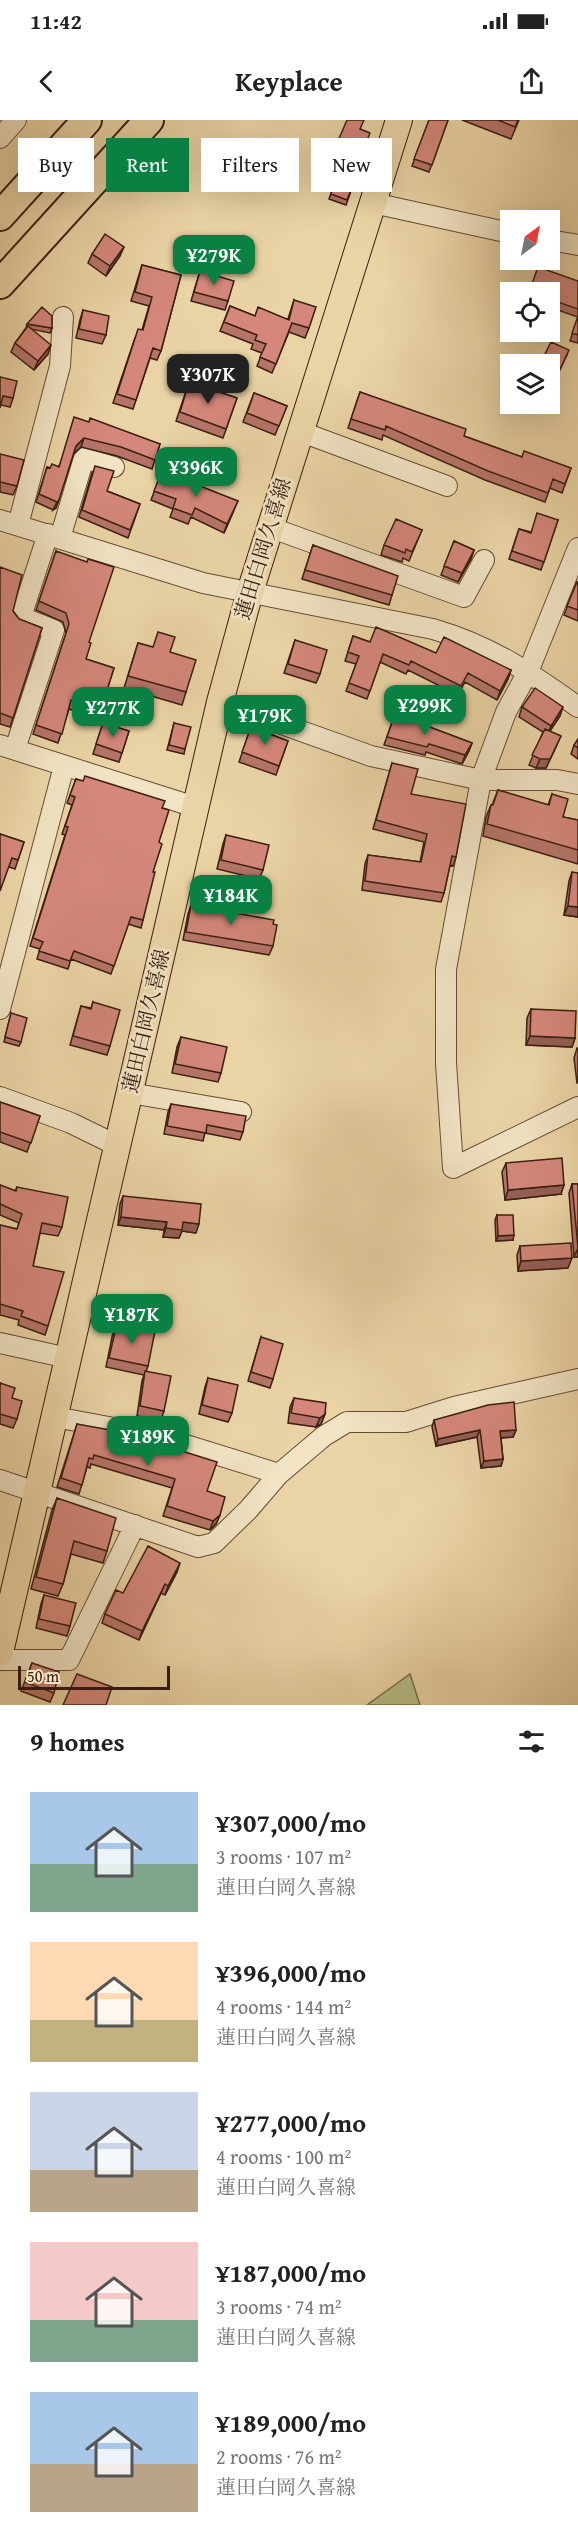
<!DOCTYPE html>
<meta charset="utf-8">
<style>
body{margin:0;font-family:"Gentium Book Plus","Noto Serif JP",serif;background:#f2f2f2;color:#222;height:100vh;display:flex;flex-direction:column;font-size:22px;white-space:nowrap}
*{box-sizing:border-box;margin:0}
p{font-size:20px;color:#767676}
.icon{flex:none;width:33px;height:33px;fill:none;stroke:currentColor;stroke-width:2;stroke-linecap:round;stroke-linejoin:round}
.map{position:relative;height:1585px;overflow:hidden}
.panel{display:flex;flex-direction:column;background:#fff;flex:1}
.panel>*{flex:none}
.banner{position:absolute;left:18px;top:18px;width:543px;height:54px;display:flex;gap:12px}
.needle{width:39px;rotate:32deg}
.fabs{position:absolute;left:500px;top:90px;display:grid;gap:12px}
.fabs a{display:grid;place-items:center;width:60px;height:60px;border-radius:0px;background:#fff;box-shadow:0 6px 24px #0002;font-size:30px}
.scale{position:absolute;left:18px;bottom:15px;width:152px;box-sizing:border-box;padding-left:6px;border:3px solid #3a1e11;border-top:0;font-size:16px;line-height:21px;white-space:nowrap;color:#3a1e11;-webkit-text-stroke:4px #f1e3c4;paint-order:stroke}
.price{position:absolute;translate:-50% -51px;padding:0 14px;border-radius:12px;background:#0b8043;color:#fff;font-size:20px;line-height:39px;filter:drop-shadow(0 2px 3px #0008)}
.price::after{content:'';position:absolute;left:50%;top:36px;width:18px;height:14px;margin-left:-9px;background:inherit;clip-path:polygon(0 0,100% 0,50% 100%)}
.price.active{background:#222;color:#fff}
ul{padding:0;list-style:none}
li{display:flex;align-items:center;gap:18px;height:150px;padding:0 30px}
li span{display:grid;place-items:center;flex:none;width:168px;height:120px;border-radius:0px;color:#555}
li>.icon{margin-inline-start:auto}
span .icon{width:72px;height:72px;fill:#fffc;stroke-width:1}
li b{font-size:26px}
h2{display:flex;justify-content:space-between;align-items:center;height:72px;padding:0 30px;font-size:26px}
.pill{padding:0 21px;border-radius:0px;background:#fff;box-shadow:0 6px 24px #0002;font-size:21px;line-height:54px}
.pill.active{background:#0b8043;color:#fff}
.status{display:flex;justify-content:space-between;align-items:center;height:42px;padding:0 30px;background:#fff;direction:ltr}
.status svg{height:16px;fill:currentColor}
header{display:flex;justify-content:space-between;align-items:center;height:78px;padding:0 30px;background:#fff;font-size:27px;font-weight:700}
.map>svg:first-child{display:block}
</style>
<div class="status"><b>11:42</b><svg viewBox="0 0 49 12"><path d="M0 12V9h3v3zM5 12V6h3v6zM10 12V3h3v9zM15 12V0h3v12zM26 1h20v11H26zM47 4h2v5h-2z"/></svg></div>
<header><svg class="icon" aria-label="back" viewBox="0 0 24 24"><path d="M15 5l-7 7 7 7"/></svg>Keyplace<svg class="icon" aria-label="share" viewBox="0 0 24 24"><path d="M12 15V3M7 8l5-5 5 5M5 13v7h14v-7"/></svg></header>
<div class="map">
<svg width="578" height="1585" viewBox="0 0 578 1585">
<rect width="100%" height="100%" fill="#ead4a5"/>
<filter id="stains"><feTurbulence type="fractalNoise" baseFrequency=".00333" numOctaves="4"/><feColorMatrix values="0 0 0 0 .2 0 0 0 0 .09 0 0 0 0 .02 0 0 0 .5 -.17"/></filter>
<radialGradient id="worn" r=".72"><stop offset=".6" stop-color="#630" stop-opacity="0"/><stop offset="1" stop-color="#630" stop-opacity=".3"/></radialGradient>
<path fill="#b7bd86" stroke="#786e4c" stroke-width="1.5" d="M410,1554L420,1585H367Z"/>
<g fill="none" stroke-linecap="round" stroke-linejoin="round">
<g stroke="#664c36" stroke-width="22">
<path id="minor" d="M0,18L16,0
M373,83L510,113
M549,120L578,125
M299,311L447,366
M0,400L203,463L433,509C491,526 529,552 578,587
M18,405L60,246L63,197
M269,407L464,477L484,440
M60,418L84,338L114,347
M578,428L528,552L506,592L481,660L446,849V943L453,1048L578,987
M220,582L371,636L481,660H557L578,664
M0,625L195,687
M15,629L54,510L21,497L48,414
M0,889L64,646
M130,973L241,992
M0,977L71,1003L118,1026
M0,1223L68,1238
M55,1297L157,1316L279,1354
M0,1360L198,1427L214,1423L248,1390L279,1354L324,1316L347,1302H406L454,1287L578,1259
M0,1540H69L135,1405"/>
</g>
<g stroke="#3a1e11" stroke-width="28">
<path id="major" d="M0,1532L220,582L250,472L399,0"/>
</g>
<g stroke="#3a1e11" stroke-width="32">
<path id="highway" d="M0,96L87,0
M0,164L149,0"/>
</g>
<use href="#minor" stroke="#f1e3c4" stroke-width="20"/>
<use href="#major" stroke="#ead4a5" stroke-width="26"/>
<use href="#highway" stroke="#ead4a5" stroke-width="28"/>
</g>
<path fill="#b67469" stroke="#3a1e11" stroke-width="1.5" d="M429,0H448L429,52L412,46Z
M462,0H519L511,19Z
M361,9L367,22L353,56L356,57L346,85L329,79L339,51L328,46L331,37Z
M92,134L120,136L106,156L88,143Z
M142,145L181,155L161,231L157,240L150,238L133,289L113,283L135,218L142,210L149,186L131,181Z
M200,151L228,181L225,190L191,181Z
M578,161V223L570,221L578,197L549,187V172Z
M294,180L309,208L305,218L289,212L272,253L257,246L262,233L251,229L253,224L220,211L230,186L255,196L288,199Z
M83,190L106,215L102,224L76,218L80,200Z
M27,204L52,208L50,213L31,209L48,234L34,250L11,232L15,223L26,208Z
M567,235L558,254L549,249V244H541L542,240Z
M0,257L13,278L10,287L1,285Z
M189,262L237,278L223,318L176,301Z
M360,272L464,316L522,337L571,348L562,373L550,368L545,382L485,360L383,315L382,320L348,308Z
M254,273L287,286L275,315L243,302Z
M89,302L160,324L152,349L117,336L81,327L73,334L56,388L53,390L36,382L47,347L50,348L58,347Z
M0,334L17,366L13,375L0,372Z
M162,351L234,390L224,413L191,397L188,404L170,397L173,389L151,380Z
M92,353L107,371L140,384L128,418L79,397Z
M558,400L541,450L509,439L519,409L531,412Z
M422,410L409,441L403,438L402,442L381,435L384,425Z
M454,421L474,430L471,439L458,462L441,455Z
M313,425L392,475L389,485L302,459Z
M56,431L89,522L86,539L114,548L98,598L69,589L58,623L33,614L66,513L63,502L36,490Z
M0,447L13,491L19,499L42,508L10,607L0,604Z
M577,462H578V501L564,495Z
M353,516L370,522L436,533L511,550L508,559L497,580L465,562L458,575L408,550L406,554L380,542L367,579L346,571L356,544L345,541Z
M295,520L320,554L316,563L284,553Z
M138,523L170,532L186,572L182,585L124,568Z
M522,587L560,596L550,611L557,625L546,648H536L529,645L543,612L519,597Z
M395,594L472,623L469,631L462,644L426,632L425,635L384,625Z
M103,603L129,611L119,642L93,634Z
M174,603L185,629L184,634L167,630Z
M251,607L288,621L276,655L239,642Z
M578,619V639L571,634L574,625Z
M392,643L411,674L456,737L453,746L450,745L444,773L441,782L362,770L365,744L368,735L420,742L424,722L373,709Z
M76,659L162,688L159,722L143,800L141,808L128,804L111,854L71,839L68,849L37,839L40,829L30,826L65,715L62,714L72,685L67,683Z
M498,670L548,685L552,674L563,697L578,700V744L483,716L486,697L491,685H492Z
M0,714L24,722L15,749L9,747Z
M226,715L263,750L259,759L217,749L223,724Z
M572,752L578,797L564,795L569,761Z
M191,785L273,826L269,835L183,820L188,794Z
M93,882L110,926L107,935L70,925L81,886L91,888Z
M531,889L575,918L572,927L526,925L527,898Z
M11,893L21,922L19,926L4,922Z
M181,917L221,953L218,962L172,953L177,927Z
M577,928H578V963H577L574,938Z
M0,982L40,996L27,1032L0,1022Z
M171,984L243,1012L240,1020L205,1013L203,1021L164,1014L168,992Z
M506,1043L561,1074L505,1080L502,1052Z
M572,1064H578V1137H574L569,1073Z
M0,1065L15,1071L17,1067L62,1107L58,1116L40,1113L33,1146L48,1206L45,1215L18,1205L19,1200L0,1195V1105L17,1109L19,1103L0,1095Z
M123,1076L196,1113L182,1111L179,1118L163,1117L164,1110L118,1105L120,1084Z
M497,1095L513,1120L496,1121L495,1100Z
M520,1126L568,1148L518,1151L517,1135Z
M117,1203L148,1246L146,1252L164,1291L161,1300L137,1296L142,1261L144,1255L106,1247L113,1212Z
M261,1217L273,1259L270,1268L248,1261Z
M208,1258L232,1293L228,1302L199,1294L205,1267Z
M0,1263L12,1278L17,1299L13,1308L0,1304Z
M294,1278L325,1294L321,1304L316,1307L288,1303L290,1287Z
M434,1300L516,1310L513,1317L501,1318L503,1339L501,1346L481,1348L477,1317L436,1326L432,1307Z
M77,1304L207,1371L220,1395L216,1404L210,1410L163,1396L172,1368L91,1344L90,1348L87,1347L79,1374L57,1367Z
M57,1378L107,1431L103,1443L71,1434L63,1464L58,1476L31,1469L52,1390Z
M177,1452L165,1475L161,1473L139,1520L102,1503L105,1494L123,1473Z
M44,1475L70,1506L67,1516L36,1508L41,1484Z
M32,1543L54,1573L50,1582L21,1571Z"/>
<path fill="#945e55" stroke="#3a1e11" stroke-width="1.5" d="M124,127L120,136L106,156L110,146Z
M51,225L48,234L34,250L38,241Z
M84,318L81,327L73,335L76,326Z
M59,380L56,388L53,390L57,382Z
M238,381L234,390L224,413L227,404Z
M474,430L471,439L458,462L462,453Z
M511,550L508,559L497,580L500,571Z
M563,587L560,596L547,615L551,606Z
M561,616L546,648H536L540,639Z
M472,623L469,631L462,644L465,635Z
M568,786L578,787V797L564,795Z
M530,916L575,918L572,927L526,925Z
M564,1065L561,1074L505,1080L508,1070Z
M121,1097L167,1102L164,1110L118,1105Z
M183,1102L199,1104L196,1113L182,1111L179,1118L163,1117L166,1108Z
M514,1115L513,1120L496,1121L498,1116Z
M578,1128V1137H574Z
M572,1138L568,1148L518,1151L521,1141Z
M325,1294L321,1304L316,1307L320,1298Z
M480,1310L477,1317L436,1326L438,1319Z
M516,1310L513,1317L497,1318L500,1311Z
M503,1339L501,1346L481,1348L484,1341Z
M220,1395L216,1404L210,1410L213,1401Z
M180,1443L177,1452L165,1475L168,1466Z
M165,1464L161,1473L139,1520L142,1511Z"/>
<path fill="#d4877a" stroke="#3a1e11" stroke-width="1.5" d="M347,0H364L360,9L370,13L356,48L331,37Z
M429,0H448L432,45L414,39Z
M498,0H518L515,7Z
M339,51L356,57L347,80L331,74Z
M105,114L124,127L110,146L92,134Z
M142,145L181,155L161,231L153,228L136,280L117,274L138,209L143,210L152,177L135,172Z
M538,147L578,161V189L549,179V172H529Z
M200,151L234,161L228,181L194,172Z
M294,180L316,187L309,208L292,203L276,244L260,237L266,224L255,220L257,215L224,202L230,186L255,196L258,187L289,200Z
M42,187L52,196V208L27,204Z
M83,190L109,196L106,215L79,209Z
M578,196V215L572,213Z
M28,206L51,225L38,241L15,223Z
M551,222L569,230L560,249L542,240Z
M0,257L17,261L13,278L3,276L0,288Z
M189,262L237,278L226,309L180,292Z
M360,272L466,309L464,316L522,337L524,331L571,348L565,364L553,359L548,373L488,351L386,306L385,310L351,299Z
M254,273L287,286L279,306L247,293Z
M74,297L89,302L90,298L160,324L155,340L121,327L84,318L76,326L59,380L57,382L39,374L47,347L50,348L52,344L59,347Z
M0,334L24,340L17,366L0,362Z
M95,346L114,351L107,371L140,384L130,410L82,390Z
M162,351L238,381L227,404L195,388L192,395L173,388L176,379L154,371Z
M537,393L558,400L544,442L512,431L519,409L531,413Z
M396,399L422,410L412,432L406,429L405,433L384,425Z
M454,421L474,430L462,453L444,446Z
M313,425L398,456L392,475L305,450Z
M56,431L87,442L88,439L114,447L89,522L91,523L86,539L114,548L101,589L71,580L62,614L36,605L69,504L66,493L39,481Z
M0,447L22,455L13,491L19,499L42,508L13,598L0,593Z
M577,462H578V490L567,486Z
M376,507L436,533L444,517L511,550L500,571L468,553L461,566L411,541L409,545L383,534L370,571L349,563L359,536L348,532L353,516L370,522Z
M158,512L175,517L170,532L196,540L186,572L128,556L138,523L153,527Z
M295,520L327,530L320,554L288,544Z
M535,568L563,587L551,606L522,587Z
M395,594L472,623L465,635L429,624L427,627L387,617Z
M103,603L129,611L122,633L96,624Z
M174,603L191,607L185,629L169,625Z
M251,607L288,621L279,646L242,632Z
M545,609L561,616L550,639H540L532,635Z
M578,619V628L574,625Z
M392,643L418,649L411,674L466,684L456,737L452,736L444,773L365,761L368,735L421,742L427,714L376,700Z
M85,656L165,681L162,688L169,690L159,722L162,724L153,752H155L143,800L131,797L114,846L74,831L70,841L39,831L43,822L33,818L68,707L65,706L75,677L70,675L76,659L83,661Z
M498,670L549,685L552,674L568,679L563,697L578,700V730L487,704L491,685H493Z
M0,714L24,722L18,740L12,738L0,771Z
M226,715L269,725L263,750L221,740Z
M572,752L578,753V787L568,786Z
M191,785L274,800L273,804L277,805L273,826L186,812Z
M93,882L120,890L110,926L73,916L81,886L91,889Z
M531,889L576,891L575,918L530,916Z
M11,893L27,898L21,922L5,917Z
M181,917L227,927L221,953L175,944Z
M0,982L40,996L31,1023L0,1012Z
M171,984L246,996L243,1012L207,1005L206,1013L167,1006Z
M562,1038L564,1065L508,1070L506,1043Z
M572,1064H578V1128Z
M0,1065L16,1071L17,1067L68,1077L62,1107L42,1103L33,1146L64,1152L48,1206L21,1196L23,1191L0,1184V1105L17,1109L22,1094L0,1084Z
M123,1076L201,1084L199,1104L183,1102L182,1110L166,1108L167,1102L121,1097Z
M497,1095H513L514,1115L498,1116Z
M571,1123L572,1138L521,1141L520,1126Z
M117,1203L155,1211L148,1246L109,1238Z
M261,1217L283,1224L273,1259L251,1252Z
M145,1251L171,1256L164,1291L140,1286Z
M208,1258L238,1265L232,1293L202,1285Z
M0,1263L15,1268L12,1278L22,1281L17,1299L0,1294Z
M294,1278L326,1283L325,1294L320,1298L291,1293Z
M514,1282L516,1310L500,1311L503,1339L484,1341L480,1310L438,1319L434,1300L488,1285Z
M77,1304L121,1312L217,1342L207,1371L225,1377L220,1395L213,1401L167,1386L175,1359L94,1335L93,1339L89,1338L82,1365L61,1358Z
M57,1378L116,1398L107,1431L74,1421L63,1464L36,1457Z
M148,1426L180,1443L168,1466L165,1464L142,1511L105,1494L116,1470L123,1473Z
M44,1475L76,1483L70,1506L39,1499Z
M32,1543L59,1552L54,1573L25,1562Z
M77,1554L112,1567L106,1585H63Z"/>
<g text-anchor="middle" stroke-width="5" stroke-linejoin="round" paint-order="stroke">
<g font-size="21" fill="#3a1e11" stroke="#f1e3c4">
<text transform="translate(263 429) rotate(-73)" y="7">蓮田白岡久喜線</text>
<text transform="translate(146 901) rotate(-77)" y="7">蓮田白岡久喜線</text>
</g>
</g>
<rect width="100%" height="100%" filter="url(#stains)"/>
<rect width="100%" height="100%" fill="url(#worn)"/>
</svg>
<div class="fabs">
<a><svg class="needle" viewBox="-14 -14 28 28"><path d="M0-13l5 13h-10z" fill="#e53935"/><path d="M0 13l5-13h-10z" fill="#767676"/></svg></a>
<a><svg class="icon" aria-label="locate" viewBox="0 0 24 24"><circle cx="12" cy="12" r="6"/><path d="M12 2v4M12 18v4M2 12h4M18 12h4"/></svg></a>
<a><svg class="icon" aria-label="layers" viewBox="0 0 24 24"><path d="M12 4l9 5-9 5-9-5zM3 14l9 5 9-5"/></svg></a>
</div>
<div class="scale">50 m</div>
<b class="price" style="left:214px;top:166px">¥279K</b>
<b class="price active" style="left:208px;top:285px">¥307K</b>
<b class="price" style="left:196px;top:378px">¥396K</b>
<b class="price" style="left:425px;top:616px">¥299K</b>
<b class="price" style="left:113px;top:618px">¥277K</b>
<b class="price" style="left:265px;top:626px">¥179K</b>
<b class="price" style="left:231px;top:806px">¥184K</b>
<b class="price" style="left:132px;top:1225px">¥187K</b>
<b class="price" style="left:148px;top:1347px">¥189K</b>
<div class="banner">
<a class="pill">Buy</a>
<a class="pill active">Rent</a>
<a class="pill">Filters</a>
<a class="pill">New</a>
</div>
</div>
<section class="panel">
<h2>9 homes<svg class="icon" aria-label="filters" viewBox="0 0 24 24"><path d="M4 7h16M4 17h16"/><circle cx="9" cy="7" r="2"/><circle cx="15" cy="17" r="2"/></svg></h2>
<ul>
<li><span style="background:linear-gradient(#a9c7e8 60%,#7fa58c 0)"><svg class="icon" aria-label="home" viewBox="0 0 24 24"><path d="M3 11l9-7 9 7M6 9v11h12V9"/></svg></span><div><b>¥307,000/mo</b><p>3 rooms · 107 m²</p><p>蓮田白岡久喜線</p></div></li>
<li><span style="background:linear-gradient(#ffd9b3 65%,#c2b280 0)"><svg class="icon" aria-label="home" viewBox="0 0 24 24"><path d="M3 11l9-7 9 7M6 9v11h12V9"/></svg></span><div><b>¥396,000/mo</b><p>4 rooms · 144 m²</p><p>蓮田白岡久喜線</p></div></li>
<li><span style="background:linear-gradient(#c9d6e8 65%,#b9a48a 0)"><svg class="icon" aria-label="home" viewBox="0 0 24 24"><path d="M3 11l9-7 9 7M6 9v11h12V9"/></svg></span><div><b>¥277,000/mo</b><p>4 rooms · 100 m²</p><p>蓮田白岡久喜線</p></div></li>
<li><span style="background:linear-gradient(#f6c9c9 65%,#7fa58c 0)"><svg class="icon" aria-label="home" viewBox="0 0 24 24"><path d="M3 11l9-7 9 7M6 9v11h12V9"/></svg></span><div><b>¥187,000/mo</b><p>3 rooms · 74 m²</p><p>蓮田白岡久喜線</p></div></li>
<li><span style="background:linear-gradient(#a9c7e8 60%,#b9a48a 0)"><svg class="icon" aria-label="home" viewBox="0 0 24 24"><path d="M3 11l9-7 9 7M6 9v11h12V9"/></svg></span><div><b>¥189,000/mo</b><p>2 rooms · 76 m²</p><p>蓮田白岡久喜線</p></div></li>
</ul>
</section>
